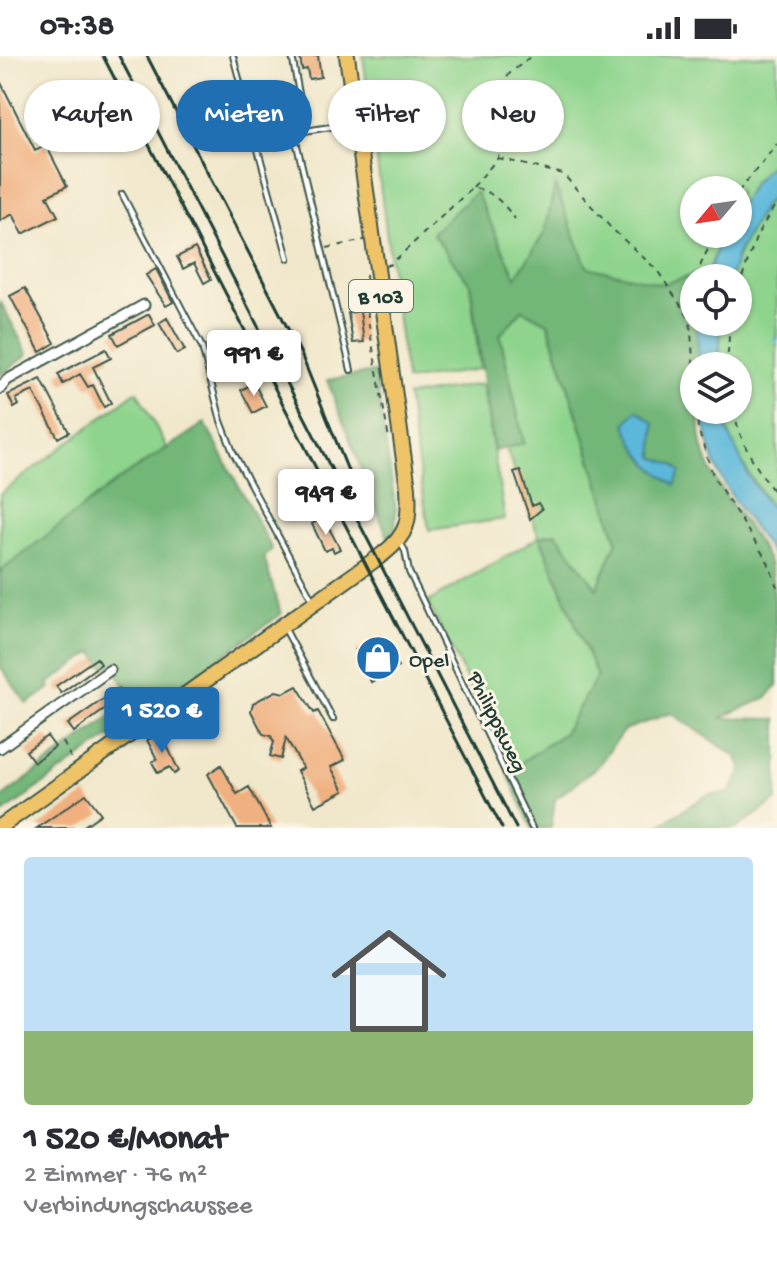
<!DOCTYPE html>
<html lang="de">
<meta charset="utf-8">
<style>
body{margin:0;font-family:"Gochi Hand",sans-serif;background:#f7f7f7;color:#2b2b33;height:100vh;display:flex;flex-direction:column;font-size:30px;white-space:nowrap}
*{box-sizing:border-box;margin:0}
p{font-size:26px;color:#7c7c81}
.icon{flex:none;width:44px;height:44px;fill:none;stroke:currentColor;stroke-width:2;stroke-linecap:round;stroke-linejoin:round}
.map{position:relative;height:772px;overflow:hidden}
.sheet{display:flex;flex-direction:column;background:#fff;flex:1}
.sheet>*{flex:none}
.banner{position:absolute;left:24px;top:24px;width:730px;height:72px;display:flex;gap:16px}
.needle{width:52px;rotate:241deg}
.controls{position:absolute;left:680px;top:120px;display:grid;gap:16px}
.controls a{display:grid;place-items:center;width:72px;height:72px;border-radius:50%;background:#fff;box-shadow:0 2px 6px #0004;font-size:40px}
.price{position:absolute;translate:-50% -68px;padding:0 18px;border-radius:8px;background:#fff;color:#222;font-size:26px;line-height:52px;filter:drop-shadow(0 2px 4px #0008)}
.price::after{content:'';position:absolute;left:50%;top:48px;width:24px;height:18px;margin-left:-12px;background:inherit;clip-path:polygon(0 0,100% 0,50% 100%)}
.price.on{background:#1f6fb2;color:#fff}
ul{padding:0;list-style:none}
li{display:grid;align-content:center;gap:16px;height:424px;padding:0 24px}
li+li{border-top:2px solid #e1e1e2}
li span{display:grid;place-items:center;height:248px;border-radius:8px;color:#555}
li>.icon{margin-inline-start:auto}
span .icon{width:144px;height:144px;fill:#fffc;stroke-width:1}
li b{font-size:34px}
.tag{padding:0 28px;border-radius:36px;background:#fff;box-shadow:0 2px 6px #0004;font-size:28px;line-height:72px}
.tag.on{background:#1f6fb2;color:#fff}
.status{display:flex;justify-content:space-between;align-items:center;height:56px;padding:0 40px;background:#fff;direction:ltr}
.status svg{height:22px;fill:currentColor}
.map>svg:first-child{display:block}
</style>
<div class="status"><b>07:38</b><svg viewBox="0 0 49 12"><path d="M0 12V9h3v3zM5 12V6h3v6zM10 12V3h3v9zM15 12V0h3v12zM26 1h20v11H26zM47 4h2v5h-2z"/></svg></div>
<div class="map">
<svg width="777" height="772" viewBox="0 0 777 772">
<rect width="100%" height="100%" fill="#fcf5e5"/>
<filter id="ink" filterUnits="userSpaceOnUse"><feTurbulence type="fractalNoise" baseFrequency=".0125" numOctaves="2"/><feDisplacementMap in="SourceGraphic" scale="16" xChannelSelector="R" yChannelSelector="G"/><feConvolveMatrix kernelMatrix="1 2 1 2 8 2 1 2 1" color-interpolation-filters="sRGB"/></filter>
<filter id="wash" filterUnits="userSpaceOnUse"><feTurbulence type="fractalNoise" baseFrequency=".006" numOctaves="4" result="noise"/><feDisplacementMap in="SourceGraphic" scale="32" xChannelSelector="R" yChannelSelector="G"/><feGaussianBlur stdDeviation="1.8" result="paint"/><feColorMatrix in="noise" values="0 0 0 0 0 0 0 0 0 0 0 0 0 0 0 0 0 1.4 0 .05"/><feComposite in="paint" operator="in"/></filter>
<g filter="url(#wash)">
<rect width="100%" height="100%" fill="#f1e8cc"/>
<path fill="#8ed48d" stroke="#568860" stroke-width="2" d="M363,0H777V102L753,127L738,152V134H694V178H723L706,222H694V266H697L699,310L548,268L617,485L597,534L556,477L540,481L597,620L564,677L511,713L428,546L539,481L506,392L524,387L500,279L470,228L480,313L406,325Z
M777,134V461C756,425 729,398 724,354H738V310H719V307L721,266H738V222H730C740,189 756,161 777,134Z
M482,328L505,463L429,474L407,340Z
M137,335L167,392L117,425L0,516V438Z"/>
<path fill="#72b678" stroke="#487a56" stroke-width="2" d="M555,129L587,211L662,228L708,215L706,222H694V266H697L699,310H694V354H701C691,417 746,456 769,507C777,543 777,591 777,630L766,642L720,662L777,663V744L737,772H655L707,739L729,737L742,715L737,701L671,657L624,674L598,710L555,743L551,772H532L507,716L564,677L597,620L540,481L556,477L597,533L617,485L548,267L522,254L500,279L524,387L494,395L470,228L432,177L476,136L516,221L545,176Z
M0,245L28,298L0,320Z
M375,316L396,455L395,472L388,482L327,324Z
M205,367L272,493L264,501L281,558L0,759V743L134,643L111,609L105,612L93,596L48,628L50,632L27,648L0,610V516L117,425Z"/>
<path fill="#5cb8da" stroke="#3e7a87" stroke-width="2" d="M777,102V134L764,150L738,196L730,222H706L722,179L738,178V152L753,127Z
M697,266H721L719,310H699Z
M637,354L654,367V401L675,409L681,416L675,429C652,413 633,395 626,367Z
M702,354H724L726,371L748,419L777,461V507C761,480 739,455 724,427C711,405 706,379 702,354Z"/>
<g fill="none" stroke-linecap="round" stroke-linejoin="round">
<path stroke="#5cb8da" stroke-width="3" d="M775,282L777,287"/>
</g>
<g id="blocks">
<path fill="#f0b080" d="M300,0H318L321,21L309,23L307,13L302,14Z
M0,25L35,94L46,89L67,130L47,140L58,160L23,178L13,158L0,165Z
M195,192L211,223L204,227L194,207L183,213L177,201Z
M156,213L173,246L166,250L146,219Z
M25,232L55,287L40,296L10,240Z
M360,255L364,286L353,287L348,257Z
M149,258L155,269L118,289L112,278Z
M167,262L185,294L177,298L159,267Z
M106,293L111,302L93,311L111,347L104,351L93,329L88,331L80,318L63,328L58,318Z
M41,323L69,376L58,382L33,335L16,343L19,349L14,352L8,339Z
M254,327L266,350L253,357L241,334Z
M520,414L532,450L538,447L542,453L530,463L514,416Z
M320,463L325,472L328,470L340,493L334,496L332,492L325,495L312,468Z
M381,580L398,611L371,626L362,606L364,603L356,594L368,591V588Z
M97,602L101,608L61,637L56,630Z
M297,630L314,657L318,655L345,704L331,711L344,735L315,750L297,715L303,712L286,682L281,703L270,700L274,686L271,680L263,678L251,655L253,647L276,635L284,637Z
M118,633L123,640L74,676L68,668Z
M161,677L179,715L174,718L170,711L158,717L152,706L157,703L147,684Z
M47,680L55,691L34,706L26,695Z
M221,709L237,738L249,731L271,772H237L208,718Z
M86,738L101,758L81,772H37Z"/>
</g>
</g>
<g filter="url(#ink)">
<use href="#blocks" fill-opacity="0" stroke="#3e574b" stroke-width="2"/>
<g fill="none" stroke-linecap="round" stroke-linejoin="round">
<g stroke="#3e574b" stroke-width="8">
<path id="service" d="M233,0L255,83L355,67
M292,0L306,75
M294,77L351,314
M255,83L288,202
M122,138L202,291L221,365L233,396L312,543
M400,486L405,495L409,516L532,772
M285,573L333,663"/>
</g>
<g stroke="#3e574b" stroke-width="13">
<path id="minor" d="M0,333L7,324L144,249
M0,692L110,614"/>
</g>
<g stroke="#3e574b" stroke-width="18">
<path id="primary" d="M0,771L383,498C409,478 410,463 408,432L347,0"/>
</g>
<path stroke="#3e574b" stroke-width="2" stroke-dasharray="6 6" stroke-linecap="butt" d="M498,102L563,118L611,172L657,214L690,263
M473,131L498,102L505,26L509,18L531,0
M738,136L777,88
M327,192L364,184
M386,210L391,208L472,132C491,133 504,148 515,163
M366,219L368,264L389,383
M698,222L701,208L715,178
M738,233L757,179L777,146
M694,244L690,263L694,317
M727,310L730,266
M697,354L698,373L714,422L768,506L777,531
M734,354C739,387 758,414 777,440
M63,686L73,706"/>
<use href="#service" stroke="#fff" stroke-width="4"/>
<use href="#minor" stroke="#fff" stroke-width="9"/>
<use href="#primary" stroke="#efc469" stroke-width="14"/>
<path stroke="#1f3d34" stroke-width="3" d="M103,0L502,772
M119,0L516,772
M147,0L301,298L361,447"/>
</g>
</g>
<defs>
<g id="shop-disc" transform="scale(2.3)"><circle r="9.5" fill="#1f6fb2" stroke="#fcf5e5"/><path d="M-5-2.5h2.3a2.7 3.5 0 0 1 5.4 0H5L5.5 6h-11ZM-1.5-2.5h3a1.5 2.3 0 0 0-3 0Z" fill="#fff"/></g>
</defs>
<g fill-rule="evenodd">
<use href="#shop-disc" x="378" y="602"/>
</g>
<g text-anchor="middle" stroke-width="6" stroke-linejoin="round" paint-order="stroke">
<rect fill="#fcf5e5" stroke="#617469" stroke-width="2" x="349" y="224" width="64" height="32" rx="6"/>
<g font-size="20" font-weight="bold" fill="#1f3d34">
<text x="381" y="247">B 103</text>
</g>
<g font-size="22" fill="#1f3d34" stroke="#fcf5e5" text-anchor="start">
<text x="409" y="610">Opel</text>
</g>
<g font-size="22" fill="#1f3d34" stroke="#fcf5e5">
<text transform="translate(499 665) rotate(64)" y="8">Philippsweg</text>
</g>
</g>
</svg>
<div class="controls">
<a><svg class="needle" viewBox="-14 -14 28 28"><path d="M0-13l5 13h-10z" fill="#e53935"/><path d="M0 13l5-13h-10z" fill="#7c7c81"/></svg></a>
<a><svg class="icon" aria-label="locate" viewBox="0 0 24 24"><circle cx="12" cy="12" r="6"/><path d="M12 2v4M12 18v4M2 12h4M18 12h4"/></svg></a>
<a><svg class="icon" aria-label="layers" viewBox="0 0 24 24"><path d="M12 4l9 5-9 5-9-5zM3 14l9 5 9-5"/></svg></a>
</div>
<b class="price" style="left:254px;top:342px">991 €</b>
<b class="price" style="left:326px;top:481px">949 €</b>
<b class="price on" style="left:162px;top:699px">1 520 €</b>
<div class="banner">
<a class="tag">Kaufen</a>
<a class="tag on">Mieten</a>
<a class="tag">Filter</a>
<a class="tag">Neu</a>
</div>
</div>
<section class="sheet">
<ul>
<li><span style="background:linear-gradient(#bfe0f5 70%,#8fb573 0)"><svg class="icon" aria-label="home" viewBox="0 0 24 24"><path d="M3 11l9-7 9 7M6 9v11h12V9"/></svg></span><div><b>1 520 €/Monat</b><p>2 Zimmer · 76 m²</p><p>Verbindungschaussee</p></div></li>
</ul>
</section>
